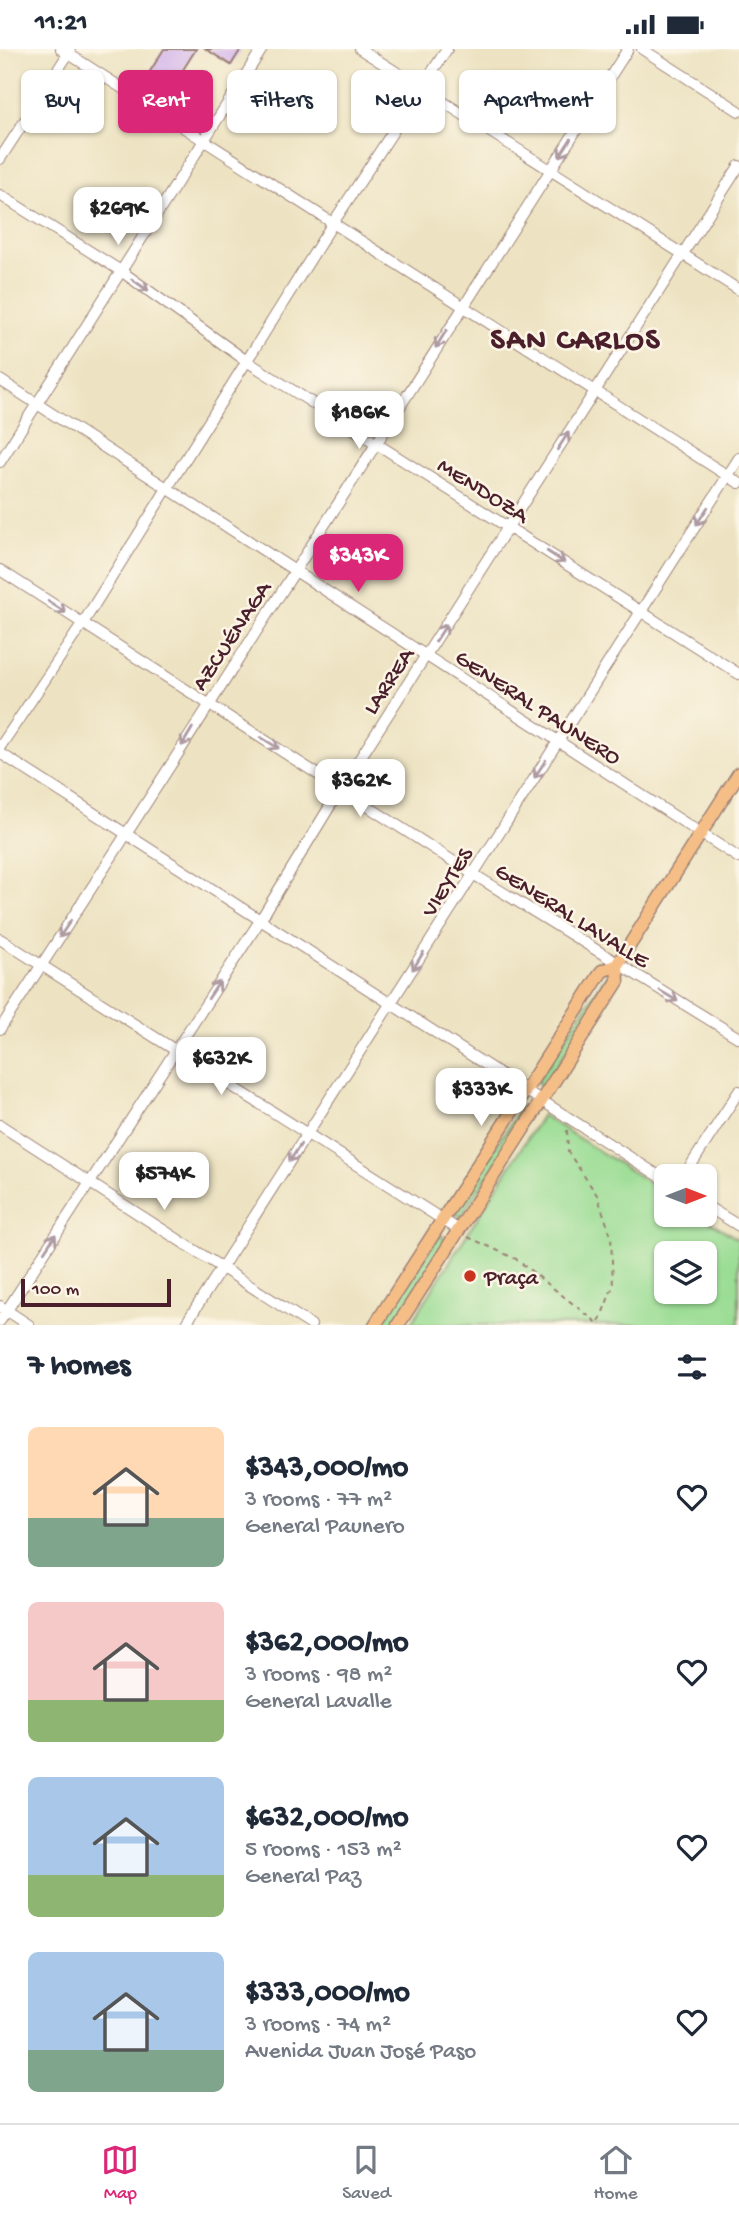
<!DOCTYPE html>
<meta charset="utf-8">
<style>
body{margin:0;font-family:"Gochi Hand",sans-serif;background:#f6f6f7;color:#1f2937;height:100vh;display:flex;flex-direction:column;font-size:26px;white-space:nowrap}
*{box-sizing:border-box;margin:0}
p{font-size:23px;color:#747a83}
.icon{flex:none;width:38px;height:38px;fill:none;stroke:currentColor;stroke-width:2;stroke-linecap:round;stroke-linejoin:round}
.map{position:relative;height:1276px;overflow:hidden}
.details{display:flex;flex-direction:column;background:#fff;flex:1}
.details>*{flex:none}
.hud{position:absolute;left:21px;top:21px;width:698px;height:63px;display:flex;gap:14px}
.needle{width:46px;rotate:90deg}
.fabs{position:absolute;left:654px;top:1115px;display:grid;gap:14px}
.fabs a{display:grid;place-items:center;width:63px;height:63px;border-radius:10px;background:#fff;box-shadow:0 2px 5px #0004;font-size:35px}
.scale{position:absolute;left:21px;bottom:18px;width:150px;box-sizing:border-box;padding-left:7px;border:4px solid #4a1f2b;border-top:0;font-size:19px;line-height:24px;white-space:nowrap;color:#4a1f2b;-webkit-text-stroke:5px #fcf5e5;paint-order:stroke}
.price{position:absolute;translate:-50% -60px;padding:0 16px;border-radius:14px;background:#fff;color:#222;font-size:23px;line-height:46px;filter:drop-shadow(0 2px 4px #0008)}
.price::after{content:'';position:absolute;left:50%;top:42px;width:21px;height:16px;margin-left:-10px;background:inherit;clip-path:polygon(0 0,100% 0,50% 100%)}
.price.current{background:#db2777;color:#fff}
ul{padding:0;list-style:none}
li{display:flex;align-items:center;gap:21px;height:175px;padding:0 28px}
li span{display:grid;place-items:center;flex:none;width:196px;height:140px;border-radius:10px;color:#555}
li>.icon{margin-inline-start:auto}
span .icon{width:84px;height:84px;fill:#fffc;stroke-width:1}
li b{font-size:30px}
h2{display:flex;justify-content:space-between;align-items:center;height:84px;padding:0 28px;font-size:30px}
.tag{padding:0 24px;border-radius:10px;background:#fff;box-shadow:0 2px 5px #0004;font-size:24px;line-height:63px}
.tag.current{background:#db2777;color:#fff}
.status{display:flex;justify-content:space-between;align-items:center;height:49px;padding:0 35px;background:#fff;direction:ltr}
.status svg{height:19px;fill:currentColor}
.tabs{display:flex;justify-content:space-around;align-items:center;height:98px;border-top:2px solid #e0e1e3;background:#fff;font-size:19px;color:#747a83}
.tabs a{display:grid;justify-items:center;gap:4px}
.tabs .current{color:#db2777}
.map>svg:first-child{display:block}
</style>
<div class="status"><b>11:21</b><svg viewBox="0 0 49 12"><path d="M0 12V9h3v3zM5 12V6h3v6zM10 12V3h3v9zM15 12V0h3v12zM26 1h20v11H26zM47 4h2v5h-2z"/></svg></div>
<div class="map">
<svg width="739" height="1276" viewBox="0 0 739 1276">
<rect width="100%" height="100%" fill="#fcf5e5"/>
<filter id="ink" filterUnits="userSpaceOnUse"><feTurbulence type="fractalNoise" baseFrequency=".0143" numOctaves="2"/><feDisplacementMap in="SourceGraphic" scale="14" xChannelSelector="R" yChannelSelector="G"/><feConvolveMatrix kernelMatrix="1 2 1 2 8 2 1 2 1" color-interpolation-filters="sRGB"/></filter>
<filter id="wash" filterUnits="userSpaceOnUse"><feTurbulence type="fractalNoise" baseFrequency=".00686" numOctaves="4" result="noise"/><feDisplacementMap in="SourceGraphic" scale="28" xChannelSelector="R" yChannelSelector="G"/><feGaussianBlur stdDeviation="1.57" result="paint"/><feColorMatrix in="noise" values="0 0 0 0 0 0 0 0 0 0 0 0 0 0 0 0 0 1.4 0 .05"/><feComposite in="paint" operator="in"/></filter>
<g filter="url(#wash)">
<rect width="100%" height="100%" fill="#ede3c2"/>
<path fill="#9bdd95" stroke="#727e60" stroke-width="2" fill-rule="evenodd" d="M609,922L615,926L544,1037H541L537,1033Z
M522,1057L528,1059L529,1064L461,1167L457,1166L454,1162Z
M542,1066L667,1145V1166H700L739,1191V1276H410ZM705,1204V1242H667V1204Z
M439,1187H443L445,1193L392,1276H380Z"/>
<g id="blocks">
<path fill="#ceaced" d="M164,0H196L164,51L141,37Z
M206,0H241L231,16Z"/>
</g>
</g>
<g filter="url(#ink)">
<use href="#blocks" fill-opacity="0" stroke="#9c8176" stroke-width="2"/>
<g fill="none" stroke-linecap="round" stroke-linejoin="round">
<g stroke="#9c8176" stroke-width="12">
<path id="minor" d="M61,0L739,434
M360,0L739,241
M642,0L739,62
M0,110L70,2
M0,146L121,222L248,313L739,625
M0,331L739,809
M0,413L262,0
M0,521L473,825L739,989
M0,698L83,574L333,174L447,0
M0,704L667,1132
M0,890L459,1181
M0,980C212,655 419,327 628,0
M0,1076L311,1276
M684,1127L739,1042
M705,1156L739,1177
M0,1257L29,1276
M0,1272L261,870L341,739L739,117
M185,1276L739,409"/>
</g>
<g stroke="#9c8176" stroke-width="15">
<path id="major" d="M375,1276L602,922L617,916L739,724
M398,1276L618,932L617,916"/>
</g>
<path stroke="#9c8176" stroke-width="2" stroke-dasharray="5 5" stroke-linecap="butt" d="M567,1081L568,1103L597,1146L611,1187L613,1237L598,1276
M468,1188L516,1210L600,1276"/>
<use href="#minor" stroke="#fff" stroke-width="10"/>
<use href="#major" stroke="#f6be87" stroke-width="12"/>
</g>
<defs><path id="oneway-shaft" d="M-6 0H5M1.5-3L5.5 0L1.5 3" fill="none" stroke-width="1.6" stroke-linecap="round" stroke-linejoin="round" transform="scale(1.75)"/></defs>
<g stroke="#ae9aa0">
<use href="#oneway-shaft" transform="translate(565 99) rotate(123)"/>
<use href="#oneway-shaft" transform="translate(140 236) rotate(35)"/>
<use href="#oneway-shaft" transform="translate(441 290) rotate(122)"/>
<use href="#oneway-shaft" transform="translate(563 392) rotate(-57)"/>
<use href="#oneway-shaft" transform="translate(702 467) rotate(123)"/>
<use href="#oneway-shaft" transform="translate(556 508) rotate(33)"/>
<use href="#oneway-shaft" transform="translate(57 558) rotate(33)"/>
<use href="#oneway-shaft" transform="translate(441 584) rotate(-57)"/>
<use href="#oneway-shaft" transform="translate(187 688) rotate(121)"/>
<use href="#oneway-shaft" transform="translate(270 694) rotate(32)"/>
<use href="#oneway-shaft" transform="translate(540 720) rotate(123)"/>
<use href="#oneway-shaft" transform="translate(65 880) rotate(124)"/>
<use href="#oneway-shaft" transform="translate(418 912) rotate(122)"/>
<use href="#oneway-shaft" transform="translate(214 941) rotate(-56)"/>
<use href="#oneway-shaft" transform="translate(669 947) rotate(31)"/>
<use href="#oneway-shaft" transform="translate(295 1104) rotate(123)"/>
<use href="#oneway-shaft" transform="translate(50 1194) rotate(-57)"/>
</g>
</g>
<circle fill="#c8321e" stroke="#fcf5e5" stroke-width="2.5" cx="470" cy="1227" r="7"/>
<g text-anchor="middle" stroke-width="5" stroke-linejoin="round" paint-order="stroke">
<g font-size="23" fill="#4a1f2b" stroke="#fcf5e5">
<text transform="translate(484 440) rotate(32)" y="8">MENDOZA</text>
<text transform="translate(230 586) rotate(-57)" y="8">AZCUÉNAGA</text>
<text transform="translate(387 631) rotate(-57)" y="8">LARREA</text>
<text transform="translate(539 657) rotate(33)" y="8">GENERAL PAUNERO</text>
<text transform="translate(446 832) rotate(-58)" y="8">VIEYTES</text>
<text transform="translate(573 865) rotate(32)" y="8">GENERAL LAVALLE</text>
</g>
<g font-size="23" fill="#4a1f2b" stroke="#fcf5e5" text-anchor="start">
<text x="484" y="1235">Praça</text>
</g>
<g font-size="30" font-weight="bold" letter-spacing="2" fill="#4a1f2b" stroke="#fcf5e5">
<text x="576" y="299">SAN CARLOS</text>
</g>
</g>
</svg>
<div class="fabs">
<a><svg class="needle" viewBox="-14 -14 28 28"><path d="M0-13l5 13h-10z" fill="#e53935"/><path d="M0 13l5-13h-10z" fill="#747a83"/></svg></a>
<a><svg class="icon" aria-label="layers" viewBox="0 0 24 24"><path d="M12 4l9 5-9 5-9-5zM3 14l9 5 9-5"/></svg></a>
</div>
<div class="scale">100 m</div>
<b class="price" style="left:118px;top:198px">$269K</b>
<b class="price" style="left:359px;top:402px">$186K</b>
<b class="price current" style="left:358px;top:545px">$343K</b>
<b class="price" style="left:360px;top:770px">$362K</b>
<b class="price" style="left:221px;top:1048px">$632K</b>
<b class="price" style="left:481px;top:1079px">$333K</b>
<b class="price" style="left:164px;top:1163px">$574K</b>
<div class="hud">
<a class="tag">Buy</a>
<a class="tag current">Rent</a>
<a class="tag">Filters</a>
<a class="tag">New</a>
<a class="tag">Apartment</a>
</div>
</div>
<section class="details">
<h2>7 homes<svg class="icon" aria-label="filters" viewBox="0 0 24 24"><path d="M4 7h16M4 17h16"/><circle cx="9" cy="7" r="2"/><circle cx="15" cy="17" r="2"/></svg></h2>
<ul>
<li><span style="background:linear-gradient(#ffd9b3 65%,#7fa58c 0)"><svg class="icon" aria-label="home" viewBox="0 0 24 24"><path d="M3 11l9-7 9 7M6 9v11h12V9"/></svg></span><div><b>$343,000/mo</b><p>3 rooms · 77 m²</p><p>General Paunero</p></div><svg class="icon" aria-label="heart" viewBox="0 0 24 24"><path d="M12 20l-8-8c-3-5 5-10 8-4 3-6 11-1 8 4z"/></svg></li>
<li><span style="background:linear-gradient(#f6c9c9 70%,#8fb573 0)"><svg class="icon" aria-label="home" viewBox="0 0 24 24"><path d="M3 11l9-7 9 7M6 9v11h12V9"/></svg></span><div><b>$362,000/mo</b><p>3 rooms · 98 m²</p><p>General Lavalle</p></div><svg class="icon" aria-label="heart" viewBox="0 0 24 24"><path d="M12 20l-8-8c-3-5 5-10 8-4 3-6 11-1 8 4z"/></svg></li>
<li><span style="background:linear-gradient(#a9c7e8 70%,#8fb573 0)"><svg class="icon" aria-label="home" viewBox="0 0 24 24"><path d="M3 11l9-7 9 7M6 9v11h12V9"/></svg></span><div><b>$632,000/mo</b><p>5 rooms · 153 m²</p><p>General Paz</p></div><svg class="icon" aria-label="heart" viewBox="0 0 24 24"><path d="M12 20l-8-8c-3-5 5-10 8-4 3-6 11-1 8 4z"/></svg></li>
<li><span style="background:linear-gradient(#a9c7e8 70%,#7fa58c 0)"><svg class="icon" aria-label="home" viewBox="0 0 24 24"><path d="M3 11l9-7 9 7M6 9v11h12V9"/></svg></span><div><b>$333,000/mo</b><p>3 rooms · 74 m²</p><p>Avenida Juan José Paso</p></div><svg class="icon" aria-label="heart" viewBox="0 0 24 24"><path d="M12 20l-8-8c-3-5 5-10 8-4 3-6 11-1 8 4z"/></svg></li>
</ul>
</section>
<nav class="tabs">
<a class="current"><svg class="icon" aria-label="map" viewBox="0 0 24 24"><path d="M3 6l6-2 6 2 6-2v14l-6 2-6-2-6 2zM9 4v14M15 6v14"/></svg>Map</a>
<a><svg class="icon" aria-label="saved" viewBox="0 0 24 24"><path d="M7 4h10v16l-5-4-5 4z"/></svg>Saved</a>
<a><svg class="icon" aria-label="home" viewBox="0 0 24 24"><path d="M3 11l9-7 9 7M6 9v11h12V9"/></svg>Home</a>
</nav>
